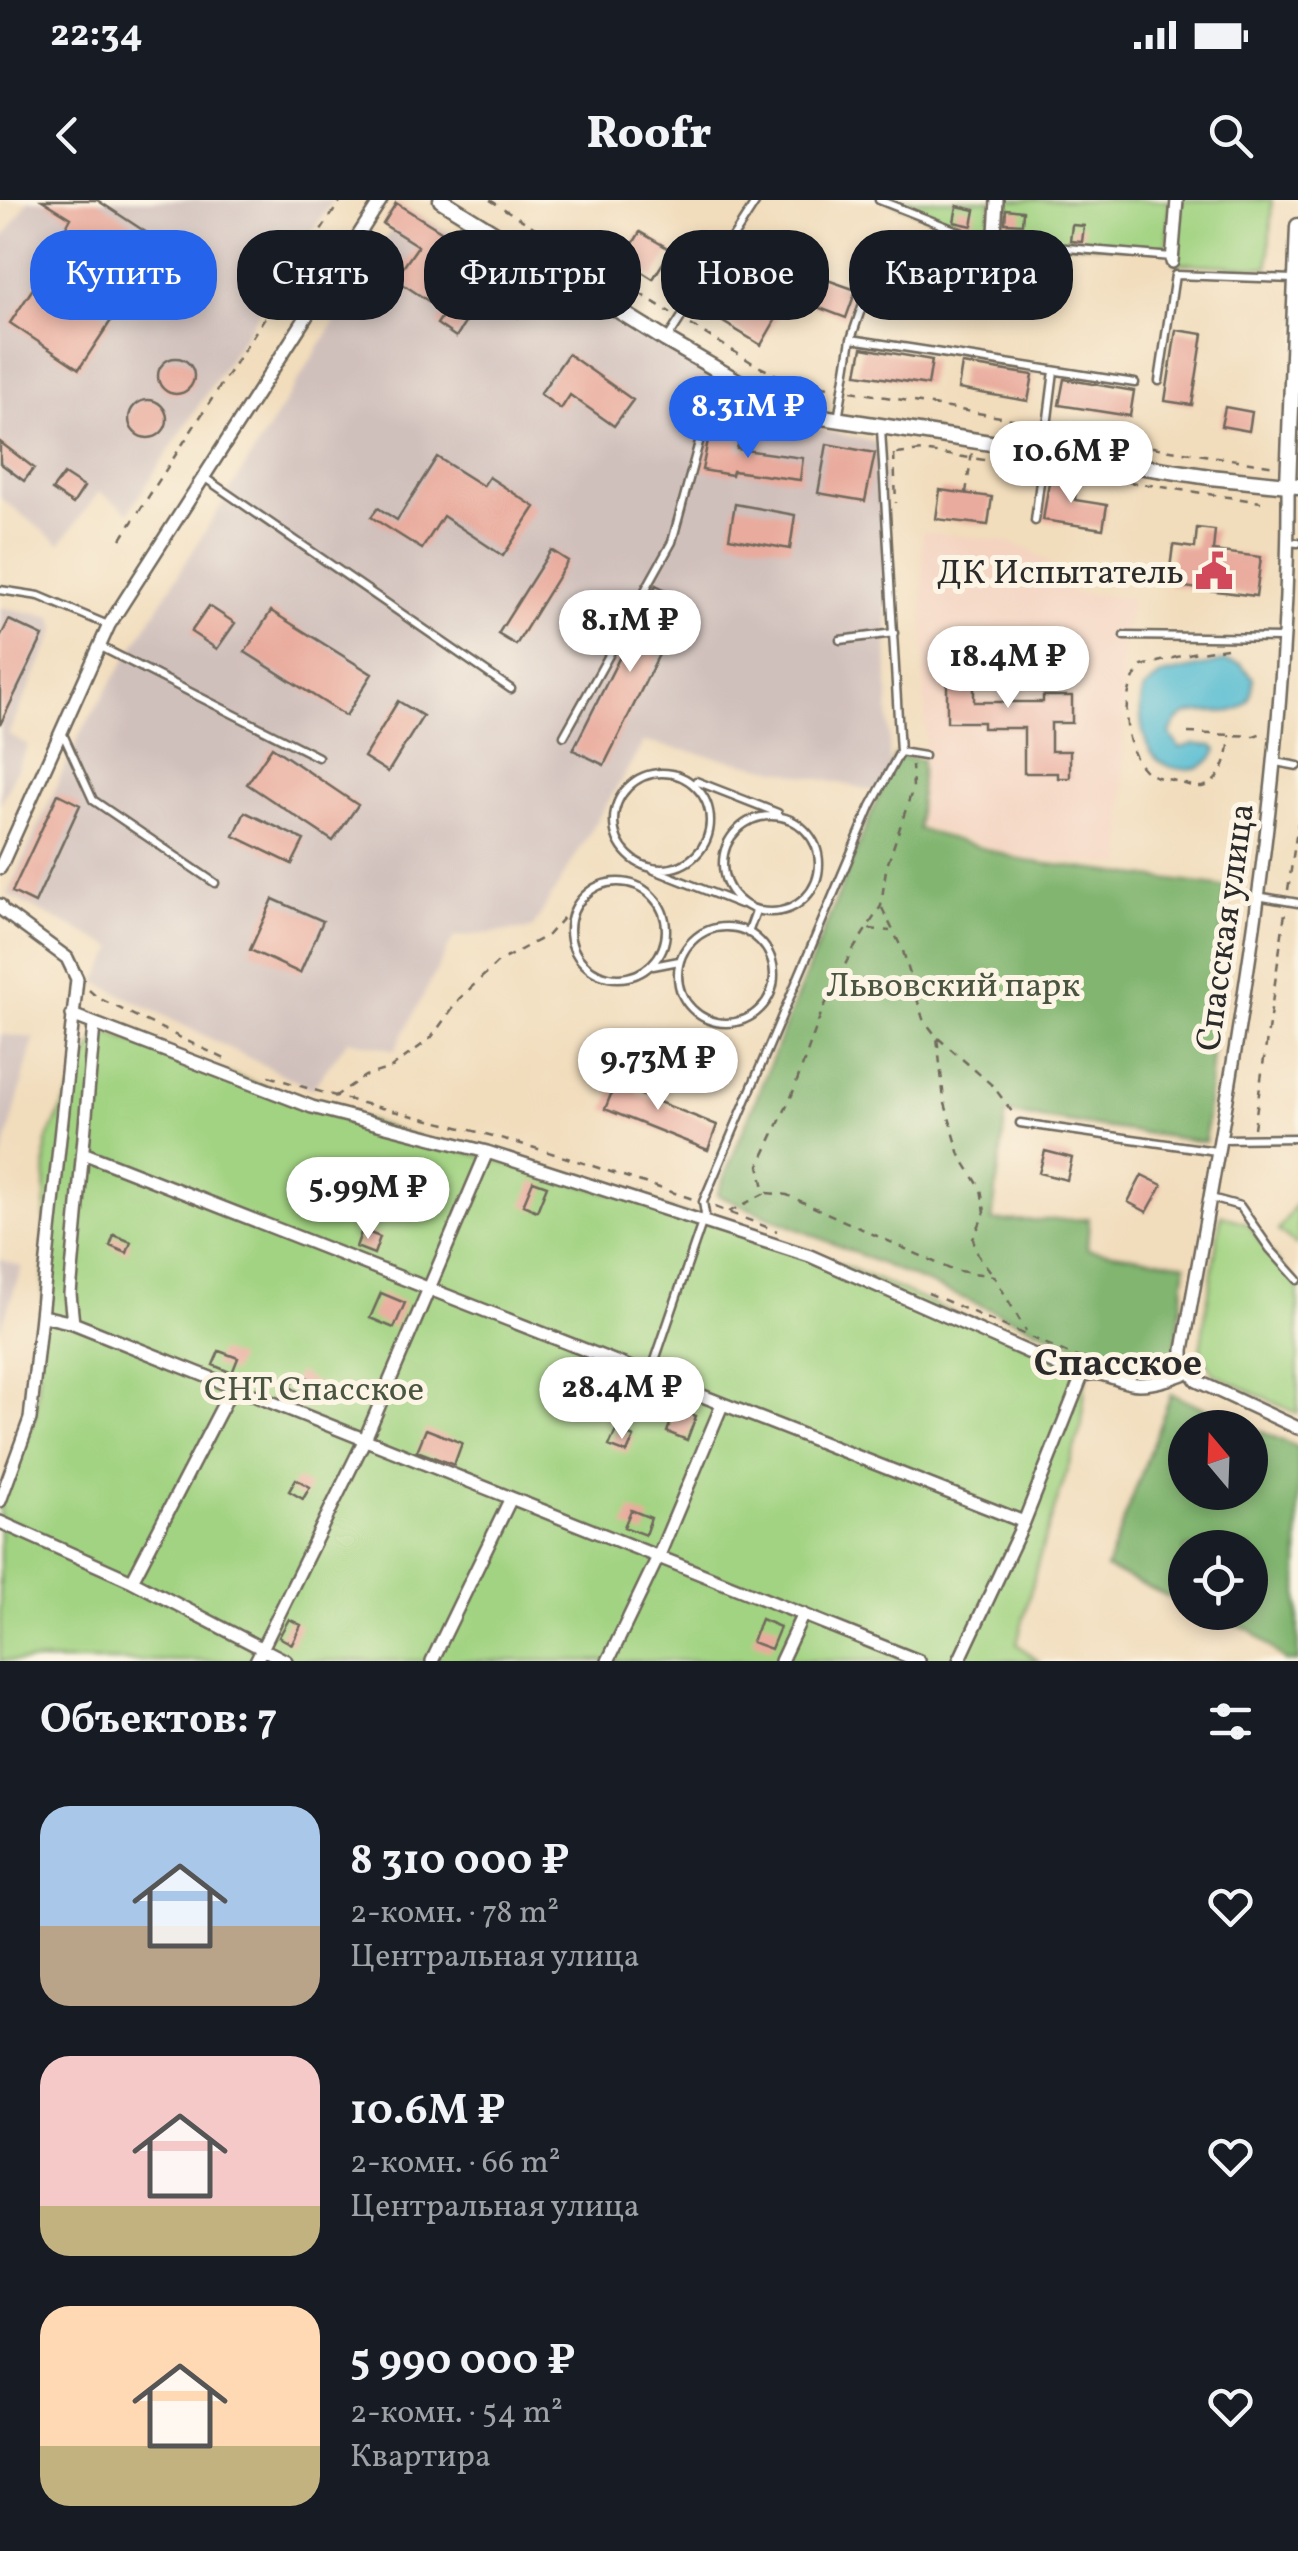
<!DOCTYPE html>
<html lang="ru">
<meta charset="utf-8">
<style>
body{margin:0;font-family:Vollkorn,serif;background:#20242c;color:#f1f3f6;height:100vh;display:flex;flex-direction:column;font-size:38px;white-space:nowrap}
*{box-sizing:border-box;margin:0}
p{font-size:32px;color:#9ea1a6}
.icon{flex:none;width:55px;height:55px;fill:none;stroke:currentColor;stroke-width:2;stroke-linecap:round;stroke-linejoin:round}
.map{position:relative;height:1461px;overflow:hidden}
.side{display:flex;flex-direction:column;background:#171b24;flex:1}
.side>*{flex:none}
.top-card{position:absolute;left:30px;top:30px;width:1240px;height:90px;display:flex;gap:20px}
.needle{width:65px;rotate:341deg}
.tools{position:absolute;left:1168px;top:1210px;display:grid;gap:20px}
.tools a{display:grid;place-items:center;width:100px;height:100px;border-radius:50%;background:#171b24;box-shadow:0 5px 15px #0003;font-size:50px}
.price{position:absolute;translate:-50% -85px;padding:0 22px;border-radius:35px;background:#fff;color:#222;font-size:32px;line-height:65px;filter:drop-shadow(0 2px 5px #0008)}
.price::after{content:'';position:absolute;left:50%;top:60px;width:30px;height:22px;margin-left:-15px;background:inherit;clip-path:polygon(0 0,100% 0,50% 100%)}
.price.active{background:#2563eb;color:#fff}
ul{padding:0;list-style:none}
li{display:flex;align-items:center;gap:30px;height:250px;padding:0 40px}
li span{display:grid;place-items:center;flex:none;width:280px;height:200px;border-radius:30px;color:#555}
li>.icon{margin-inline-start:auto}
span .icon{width:120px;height:120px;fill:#fffc;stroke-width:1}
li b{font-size:42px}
h2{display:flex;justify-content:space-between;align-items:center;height:120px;padding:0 40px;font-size:42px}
.tag{padding:0 35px;border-radius:40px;background:#171b24;box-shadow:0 5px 15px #0003;font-size:35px;line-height:90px}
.tag.active{background:#2563eb;color:#fff}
.status{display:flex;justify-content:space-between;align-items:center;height:70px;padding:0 50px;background:#171b24;direction:ltr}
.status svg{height:28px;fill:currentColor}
header{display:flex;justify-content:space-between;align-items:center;height:130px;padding:0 40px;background:#171b24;font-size:45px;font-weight:800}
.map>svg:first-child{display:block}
</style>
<div class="status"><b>22:34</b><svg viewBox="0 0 49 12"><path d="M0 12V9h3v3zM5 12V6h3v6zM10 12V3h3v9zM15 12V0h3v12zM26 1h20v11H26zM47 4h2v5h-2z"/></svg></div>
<header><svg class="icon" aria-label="back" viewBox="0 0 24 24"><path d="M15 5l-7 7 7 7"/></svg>Roofr<svg class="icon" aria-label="search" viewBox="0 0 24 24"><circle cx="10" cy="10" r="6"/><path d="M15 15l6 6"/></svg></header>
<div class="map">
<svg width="1298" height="1461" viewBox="0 0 1298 1461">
<rect width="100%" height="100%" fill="#fcf5e5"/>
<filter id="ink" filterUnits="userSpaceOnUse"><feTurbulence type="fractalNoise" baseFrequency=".01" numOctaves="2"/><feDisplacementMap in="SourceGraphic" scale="20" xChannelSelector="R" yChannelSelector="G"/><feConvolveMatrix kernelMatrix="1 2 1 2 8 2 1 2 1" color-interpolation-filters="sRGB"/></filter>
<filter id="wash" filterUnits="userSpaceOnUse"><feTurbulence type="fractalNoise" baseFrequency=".0048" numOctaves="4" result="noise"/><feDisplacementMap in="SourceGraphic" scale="40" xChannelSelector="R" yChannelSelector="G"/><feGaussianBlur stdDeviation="2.25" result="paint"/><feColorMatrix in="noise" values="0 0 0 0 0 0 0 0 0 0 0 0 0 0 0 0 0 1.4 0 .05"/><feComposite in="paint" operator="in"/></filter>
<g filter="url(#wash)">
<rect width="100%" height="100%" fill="#f1dcbb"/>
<path fill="#f4d3c1" d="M922,331L1009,343L1030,351L1071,378V392L1132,398L1123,439L1124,665L1026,658L920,625L925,549Z"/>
<path fill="#d0c0bc" d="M29,0H333L129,312L99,292L60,344L0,298V43Z
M405,8L815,228L884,245L890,594L644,542L532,729L454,737L395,850L348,840L312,889L96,782L115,748L7,695L81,532Z
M0,407L53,417L56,430L8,534L28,545L0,605Z
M0,834L34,838L0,968Z
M0,1059L22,1067L0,1131Z"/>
<path fill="#a2d382" stroke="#667f56" stroke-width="2.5" d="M888,0H991L988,37L951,26Z
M1002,0H1170L1167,48L999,41Z
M1180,0H1272L1268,68L1176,63Z
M100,831L422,939L810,1051L1086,1170L1082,1225L1040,1354L1017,1444L1038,1461H0V1301L35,1216L43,1116L46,942Z
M1298,1001V1042L1296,1045L1278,1031Z
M1221,1015L1246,1023L1298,1086V1214L1214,1174L1200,1150Z"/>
<path fill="#81b570" stroke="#56704e" stroke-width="2.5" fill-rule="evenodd" d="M895,555L922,560L918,629L1026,661L1225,687L1205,942L1006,913L992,1021L1089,1019L1087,1049L1186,1064L1176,1148L1165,1169L1149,1176L717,995Z
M1171,1194L1298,1247V1461H1285L1251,1430L1207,1413L1250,1412V1348H1185V1404L1106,1368ZM1185,1228H1250V1292H1185Z"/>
<path fill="#54bcd1" stroke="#40747e" stroke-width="2.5" d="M1225,461L1240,464L1253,478C1252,543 1182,485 1170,535L1180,548L1194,544L1213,546L1217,550C1208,573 1173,575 1156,558C1141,543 1137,508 1144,489L1162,475Z"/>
<g id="blocks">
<path fill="#e9ab9d" d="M42,0H97L167,46L140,87L61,35L71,18Z
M396,3L534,89L518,117L502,108L509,96L470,73L459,91L478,103L456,137L437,124L445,112L395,79L418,46L383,24Z
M957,6L975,10L972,26L954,22Z
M1006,9L1023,11L1022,24L1005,23Z
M1072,25L1084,26L1082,42L1070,41Z
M640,32L671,50L653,79L623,60Z
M44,72L112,119L79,169L10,123Z
M819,77L856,90L846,118L809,104Z
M714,85L755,109L760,100L780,112L761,145L700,108Z
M1176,130L1203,134L1192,205L1165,201Z
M862,148L932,160L928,185L857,174Z
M568,154L633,200L614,226L570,195L561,209L540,194Z
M158 176a18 18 0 1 1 36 0a18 18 0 1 1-36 0Z
M962,164L1033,175L1028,201L958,189Z
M1064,179L1134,191L1130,216L1059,205Z
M129 219a19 19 0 1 1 38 0a19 19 0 1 1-38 0Z
M1225,207L1252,212L1249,231L1221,226Z
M709,235L739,241L737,249L803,258L800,280L733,271L732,275L702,270Z
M0,242L34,268L24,281L0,263Z
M827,244L875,253L865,301L818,293Z
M437,257L483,286L489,277L535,307L503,356L443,316L422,349L371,317L378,308L397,320Z
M64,274L84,287L73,304L52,290Z
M1050,276L1077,280L1075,300L1107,305L1103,329L1043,320Z
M940,290L992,297L988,325L936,319Z
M735,304L795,315L790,349L729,338Z
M1197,328L1215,330L1213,351L1261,357L1256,396L1168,385L1173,345L1195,348Z
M551,350L568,361L516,445L498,434Z
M656,385L686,400L604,565L573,550Z
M209,406L235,423L217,449L191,432Z
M271,411L372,474L346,516L245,452Z
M9,420L43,436L0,525V438Z
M1042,443H1070V466H1042Z
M979,444H995V472H974V502H1043V496H1072V523H1051V551H1070V578H1058V573H1024V528H983V522H947V450H979Z
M398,501L423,516L388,572L364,557Z
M272,547L358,605L333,641L247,584Z
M58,594L80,605L35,703L12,692Z
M245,612L304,640L292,664L234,636Z
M273,699L323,721L300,773L250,750Z
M621,870L642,878L636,893L717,925L708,950L605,909Z
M1045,951L1072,958L1067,980L1039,973Z
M1142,975L1162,985L1147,1012L1128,1002Z
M533,981L547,986L537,1011L523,1005Z
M362,1030L380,1037L374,1054L356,1047Z
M114,1035L131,1042L127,1053L110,1046Z
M381,1093L405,1103L394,1128L370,1118Z
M219,1151L238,1158L232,1173L213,1165Z
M298,1172L323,1187L315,1201L290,1187Z
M676,1208L696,1216L687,1240L667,1232Z
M426,1229L462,1243L454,1265L417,1251Z
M616,1230L634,1237L627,1253L609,1246Z
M296,1279L310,1287L303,1299L289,1291Z
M631,1310L651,1318L645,1335L624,1327Z
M289,1419L301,1425L292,1444L279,1437Z
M761,1419L780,1427L771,1449L752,1442Z"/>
</g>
</g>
<g filter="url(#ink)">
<use href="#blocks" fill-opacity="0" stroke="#70695d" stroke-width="2.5"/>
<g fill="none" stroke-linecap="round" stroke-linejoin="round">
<g stroke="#70695d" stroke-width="11">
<path id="service" d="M879,0L983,41L1172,57
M668,138L757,0
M851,139L1135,183
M1159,181L1175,75L1294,79
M838,220L851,139L870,83
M205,278L511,489
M1035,321L1054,171
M1288,342L1298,343
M0,390L39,396L108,425
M1124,436L1284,438
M840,440L894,433
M101,447L318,557
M62,532L93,600L215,683
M564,536L672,342L718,172
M900,552L924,556
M1276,562L1298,566
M614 621a48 48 0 1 1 96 0a48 48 0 1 1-96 0Z
M696,581L778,613
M723 664a48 48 0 1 1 96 0a48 48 0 1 1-96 0Z
M654,670L740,704
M570 730a48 48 0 1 1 96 0a48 48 0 1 1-96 0Z
M1257,696L1298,703
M678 775a48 48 0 1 1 96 0a48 48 0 1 1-96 0Z
M748,733L756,711
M653,766L679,761
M1020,923L1216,951
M1222,939L1298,938
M1211,998L1240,1006L1270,1049L1298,1080
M650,1175L705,1014L703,1002L871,606L900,552L881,229"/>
</g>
<g stroke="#70695d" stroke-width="16">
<path id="minor" d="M994,49L997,0
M1172,62L1177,0
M1288,285C1290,576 1233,865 1183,1150V1162L1197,1181L1298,1228
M0,668L109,425L381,0
M0,705L2,710L67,758L77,779L30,1219L0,1301
M72,815L312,907L487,952L810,1056L1082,1176C1102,1167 1118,1184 1139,1184C1156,1184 1172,1178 1188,1172
M83,953L1024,1322
M43,1116L73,1123L919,1461
M73,1123L70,1094L94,825
M0,1322L132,1381L286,1461
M132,1381L232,1188
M256,1461L365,1239L487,952
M432,1461L511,1298
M608,1461L659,1355L722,1205
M781,1461L803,1414
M959,1461L1024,1322L1082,1176"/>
</g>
<g stroke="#70695d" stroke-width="19">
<path id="tertiary" d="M441,0L666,140L777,204L803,214L1210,277L1298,286
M1288,285L1298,26"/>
</g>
<path stroke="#70695d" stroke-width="2.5" stroke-dasharray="8 8" stroke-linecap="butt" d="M490,0L671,113
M691,125L756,165L781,177L833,188
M851,191L1035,223
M1058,227L1158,248L1276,266
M894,254L896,303
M897,254L922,251L1033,267
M1050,270L1261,302
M966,293L972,252
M121,339L341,0
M1227,448L1192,453L1142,466C1120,489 1122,546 1144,569C1151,577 1161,578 1172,580C1180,582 1194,588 1202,587C1224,582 1229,552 1230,535
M1188,533L1254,536L1264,532
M1288,690L1298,623
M882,708L903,751L923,819L937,837L944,900L960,955L981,989L985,1012L973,1039L978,1055L994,1076
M869,729L890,731
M89,790L98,798L229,861
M938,838L993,886L1013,913
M269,876C338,899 408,914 478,932C551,951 622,976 693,999
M334,897L365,876L391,868L431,838L459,799L498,762L548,735L584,694
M1254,928L1285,713
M767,993L787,995L952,1070L994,1076L1026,1131
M715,1007L777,1031
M729,1012L765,993L759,965L792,895L822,811L851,753L881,706L886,669L913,588L912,565
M928,1093L1086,1161"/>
<use href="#service" stroke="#fff" stroke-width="6"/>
<use href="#minor" stroke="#fff" stroke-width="11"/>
<use href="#tertiary" stroke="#fff" stroke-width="14"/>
</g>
</g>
<defs>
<g id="civic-bare" transform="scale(3)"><path d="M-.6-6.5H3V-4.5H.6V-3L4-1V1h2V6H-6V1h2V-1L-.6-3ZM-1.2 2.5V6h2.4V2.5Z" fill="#d1495b" stroke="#fcf5e5" stroke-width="2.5" paint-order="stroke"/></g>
</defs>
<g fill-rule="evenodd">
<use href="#civic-bare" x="1214" y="371"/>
</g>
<g text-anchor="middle" stroke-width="10" stroke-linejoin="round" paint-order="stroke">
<g font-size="35" fill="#2b2b2b" stroke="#fcf5e5" text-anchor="end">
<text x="1184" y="383">ДК Испытатель</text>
</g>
<g font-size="35" fill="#2b2b2b" stroke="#fcf5e5">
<text transform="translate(1224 727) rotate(-82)" y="12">Спасская улица</text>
</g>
<g font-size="35" fill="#495541" stroke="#fcf5e5">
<text x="953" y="796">Львовский парк</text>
<text x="314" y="1200">СНТ Спасское</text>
</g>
<g font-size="38" font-weight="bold" fill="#2b2b2b" stroke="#fcf5e5">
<text x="1118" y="1175">Спасское</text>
</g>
</g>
</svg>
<div class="tools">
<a><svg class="needle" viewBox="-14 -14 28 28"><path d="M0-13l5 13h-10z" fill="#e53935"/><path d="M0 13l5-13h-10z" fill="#9ea1a6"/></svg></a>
<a><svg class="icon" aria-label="locate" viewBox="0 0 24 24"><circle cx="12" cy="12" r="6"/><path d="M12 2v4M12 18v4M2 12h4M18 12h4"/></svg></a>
</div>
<b class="price active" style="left:748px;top:261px">8.31M ₽</b>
<b class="price" style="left:1071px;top:306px">10.6M ₽</b>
<b class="price" style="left:630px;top:475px">8.1M ₽</b>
<b class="price" style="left:1008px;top:511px">18.4M ₽</b>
<b class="price" style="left:658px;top:913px">9.73M ₽</b>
<b class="price" style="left:368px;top:1042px">5.99M ₽</b>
<b class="price" style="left:622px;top:1242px">28.4M ₽</b>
<div class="top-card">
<a class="tag active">Купить</a>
<a class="tag">Снять</a>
<a class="tag">Фильтры</a>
<a class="tag">Новое</a>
<a class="tag">Квартира</a>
</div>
</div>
<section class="side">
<h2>Объектов: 7<svg class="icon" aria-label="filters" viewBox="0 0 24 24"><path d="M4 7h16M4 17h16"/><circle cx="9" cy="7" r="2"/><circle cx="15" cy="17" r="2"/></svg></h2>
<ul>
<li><span style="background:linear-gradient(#a9c7e8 60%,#b9a48a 0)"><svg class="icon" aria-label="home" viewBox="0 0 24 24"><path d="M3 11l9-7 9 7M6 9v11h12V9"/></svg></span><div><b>8 310 000 ₽</b><p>2-комн. · 78 m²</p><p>Центральная улица</p></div><svg class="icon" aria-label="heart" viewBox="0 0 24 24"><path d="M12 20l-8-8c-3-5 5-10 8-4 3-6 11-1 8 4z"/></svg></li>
<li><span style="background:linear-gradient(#f6c9c9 75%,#c2b280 0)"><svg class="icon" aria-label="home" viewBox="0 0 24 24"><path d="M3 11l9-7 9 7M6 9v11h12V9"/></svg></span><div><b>10.6M ₽</b><p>2-комн. · 66 m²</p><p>Центральная улица</p></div><svg class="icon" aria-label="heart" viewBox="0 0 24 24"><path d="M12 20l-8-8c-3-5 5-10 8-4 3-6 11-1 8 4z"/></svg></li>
<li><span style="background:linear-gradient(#ffd9b3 70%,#c2b280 0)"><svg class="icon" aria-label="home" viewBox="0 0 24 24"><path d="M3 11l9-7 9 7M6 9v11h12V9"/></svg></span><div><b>5 990 000 ₽</b><p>2-комн. · 54 m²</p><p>Квартира</p></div><svg class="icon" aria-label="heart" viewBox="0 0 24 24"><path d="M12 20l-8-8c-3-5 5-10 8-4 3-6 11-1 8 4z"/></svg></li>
</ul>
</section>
